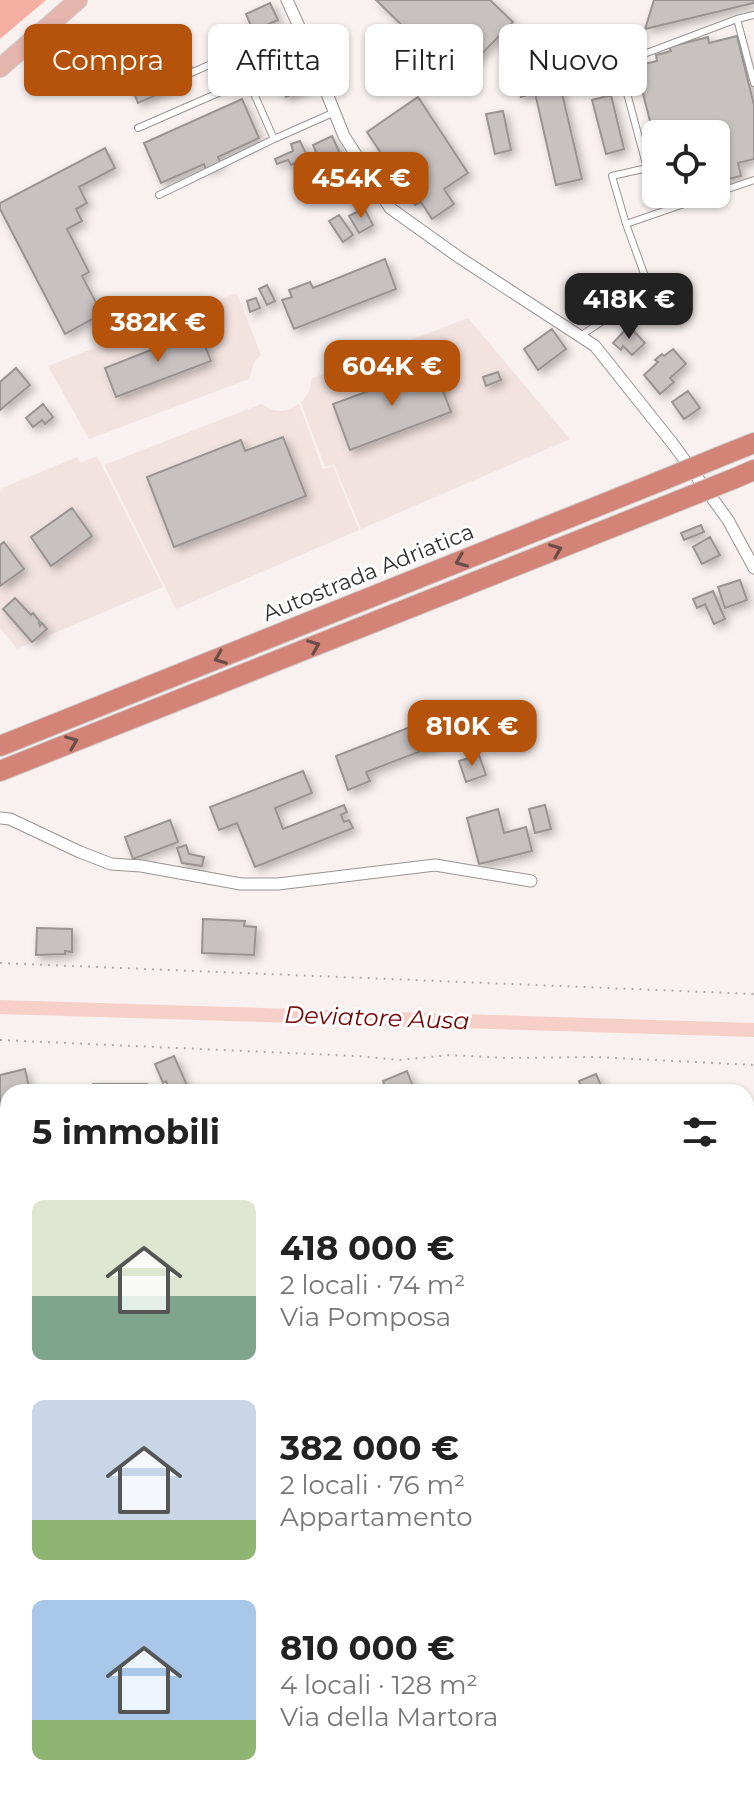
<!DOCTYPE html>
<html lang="it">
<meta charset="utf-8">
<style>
body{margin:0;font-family:Montserrat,sans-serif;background:#f6f6f6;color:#222;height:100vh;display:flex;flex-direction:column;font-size:30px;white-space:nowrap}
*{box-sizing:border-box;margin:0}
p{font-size:26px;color:#767676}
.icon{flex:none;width:44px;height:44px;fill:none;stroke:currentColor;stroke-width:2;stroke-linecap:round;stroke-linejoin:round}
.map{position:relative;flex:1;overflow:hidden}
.details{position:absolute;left:0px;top:1084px;width:754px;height:712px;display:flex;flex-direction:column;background:#fff;border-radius:24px 24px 0 0;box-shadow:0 2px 6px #0004}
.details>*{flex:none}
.top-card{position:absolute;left:24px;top:24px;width:706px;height:72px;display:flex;gap:16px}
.buttons{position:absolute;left:642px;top:120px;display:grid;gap:16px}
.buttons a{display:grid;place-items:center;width:88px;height:88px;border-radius:12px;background:#fff;box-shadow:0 2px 6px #0004;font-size:40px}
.price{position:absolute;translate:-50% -68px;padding:0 18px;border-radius:16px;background:#b45309;color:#fff;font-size:26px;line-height:52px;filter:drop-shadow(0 2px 4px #0008)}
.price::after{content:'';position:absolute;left:50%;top:48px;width:24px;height:18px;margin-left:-12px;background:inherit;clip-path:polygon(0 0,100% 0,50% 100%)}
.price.on{background:#222;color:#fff}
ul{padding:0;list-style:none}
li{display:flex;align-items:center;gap:24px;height:200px;padding:0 32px}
li span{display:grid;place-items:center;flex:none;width:224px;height:160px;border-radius:12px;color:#555}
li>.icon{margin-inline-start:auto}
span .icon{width:96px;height:96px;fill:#fffc;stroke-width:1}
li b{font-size:34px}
h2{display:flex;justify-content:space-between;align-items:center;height:96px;padding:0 32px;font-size:34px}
.tag{padding:0 28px;border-radius:12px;background:#fff;box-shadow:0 2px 6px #0004;font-size:28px;line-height:72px}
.tag.on{background:#b45309;color:#fff}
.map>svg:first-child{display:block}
</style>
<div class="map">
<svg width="754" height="1796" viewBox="0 0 754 1796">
<defs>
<filter id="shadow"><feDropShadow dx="4" dy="4" stdDeviation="4" flood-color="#0004"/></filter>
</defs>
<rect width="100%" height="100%" fill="#f8f1f0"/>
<path fill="#f2e3e0" d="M237,293L261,355L254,362L249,379L89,439L48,366Z
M468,318L570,439L361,529L334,465L325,467L301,403L310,390L312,378Z
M261,404L273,410L281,411L290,409L299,404L323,469L333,466L359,530L176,609L104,465Z
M97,456L163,587L17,649L0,628V489L77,457L80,463Z
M746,1103L754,1104V1408L746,1391Z
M0,1179H8V1274H0Z
M8,1509V1668L7,1669L0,1659V1514Z"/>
<path fill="#f5aea2" d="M0,0H46L0,39Z"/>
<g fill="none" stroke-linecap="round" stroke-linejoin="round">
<path stroke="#f6cfc8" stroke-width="14" d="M0,1007L754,1030"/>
</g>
<path fill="#c7c1c0" stroke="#999392" stroke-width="2" filter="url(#shadow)" d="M376,0H490L513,22L457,79Z
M654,0H754V3L645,29Z
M270,3L278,20L253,31L246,14Z
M737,36L754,105V159L738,163L741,176L716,182V134H656V145L636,66L657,61L656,55L671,51L669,47L708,37L709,43Z
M581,53L585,64L568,70L563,58Z
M173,58L184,83L138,103L128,78Z
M554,59L582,179L556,185L535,93L521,97L514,68Z
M294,63L305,88L286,97L276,75L287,70L286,66Z
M611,95L624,149L606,154L592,100Z
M418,97L468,173L444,189L454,204L432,219L421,202L415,205L367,132Z
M242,99L259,138L218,157L221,164L206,170L204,164L161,183L144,143Z
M503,111L511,150L495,154L486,114Z
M332,136L341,156L310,177L300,161L291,165L288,160L277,164L275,159L293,151L291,144L300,141L307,156L316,152L313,145Z
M105,148L115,168L79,187L87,203L76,209L82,221L67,229L89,272L82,276L102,314L65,334L0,209V203Z
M364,208L373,225L359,233L349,216Z
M339,215L353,235L343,242L329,221Z
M385,259L396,289L294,329L282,300L292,297L289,290L310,282L313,288Z
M267,285L275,301L267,305L259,289Z
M256,298L260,308L250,312L247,301Z
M629,326L645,343L632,355L623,346L621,350L613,343Z
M552,329L566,349L538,370L524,349Z
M199,331L211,361L116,397L105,368Z
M673,349L686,364L670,378L674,382L660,394L644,375L658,362L655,360L662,354L664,356Z
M434,367L451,412L350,450L333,404Z
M16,368L30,385L0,410V382Z
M498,372L501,380L486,386L483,377Z
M688,391L700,408L684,419L672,402Z
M43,404L53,417L45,424L42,420L33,427L26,418Z
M283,437L306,496L174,547L147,477L241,440L245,451Z
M72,508L92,536L51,566L31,537Z
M701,525L704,532L684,540L681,533Z
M710,537L720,555L702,564L693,547Z
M4,542L24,569L0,586V545Z
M740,580L747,600L725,608L718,587Z
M713,591L725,619L714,624L705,604L697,608L693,599Z
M15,598L31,615L33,613L40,622L39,623L40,626L42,623L47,629L32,642L3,609Z
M428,720L437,745L366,772L370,781L348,790L336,756Z
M479,755L486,775L466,782L459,761Z
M303,771L312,793L275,808L283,829L344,805L347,812L341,815L344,822L349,820L353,828L255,867L237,823L219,830L210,807Z
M545,805L551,829L535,833L529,809Z
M498,809L504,833L526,827L532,851L479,864L467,818Z
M170,820L178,842L133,859L125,837Z
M186,845L189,854L204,857L202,866L182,863L177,848Z
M203,919L245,921L244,926L256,927L254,955L202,953Z
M37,928L72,929V952L65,951V954L36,955Z
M174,1056L190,1092H171L166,1081L163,1083L155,1064Z
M25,1069L29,1087L26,1088L27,1092H8V1122L0,1124V1075Z
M407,1071L415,1092H387L383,1081Z
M596,1074L604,1092H583L579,1081Z
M93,1084H147V1092H93Z
M0,1185H5L4,1224H0Z
M746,1253L754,1270V1374L751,1375L746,1364Z
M0,1280L8,1307V1320L0,1322Z
M8,1338V1474L0,1476V1340Z
M8,1544V1637L0,1642V1550Z
M746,1730L754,1738V1796H698L693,1790L685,1796H679L672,1788H746Z
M361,1788H381L386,1793L382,1796H367Z
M455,1788H479L483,1793L479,1796H452L449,1793Z
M592,1788H608L615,1796H588L586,1793Z"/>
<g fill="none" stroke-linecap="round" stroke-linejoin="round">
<g stroke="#999392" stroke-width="8">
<path id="lane" d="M737,19L754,83
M577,35L610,63L620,67
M620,67L628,60L737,19L754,15
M248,80L274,139
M126,81L122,67L178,43L191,73L298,25
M138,128L248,80L249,74L255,67L307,44
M716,193L754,180
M159,195L274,139L335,112
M626,224L713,194
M580,336L650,290L626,224L612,176L647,168L620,67
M746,1553L754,1547"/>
</g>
<g stroke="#999392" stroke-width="13">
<path id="street" d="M287,0L307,44L344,136L390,208L460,258L595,346L673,444L728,520L754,568
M0,818L10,819L80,852L111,864L141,866L241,884H278L435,865L531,881
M0,1171H8
M0,1506L8,1501
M746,1575L754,1594
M281,1788L287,1796
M425,1788L431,1796
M560,1788L566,1796"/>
</g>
<g stroke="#999392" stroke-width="18">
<path id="secondary" d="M0,1670L8,1683
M92,1788L100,1796"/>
</g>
<g stroke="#cecdcd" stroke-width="20">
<path id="primary" d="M0,68L78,0"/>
</g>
<g stroke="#cecdcd" stroke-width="22">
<path id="highway" d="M719,457L754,443
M733,479L754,470
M0,746L663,480
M0,771L678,501"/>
</g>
<path stroke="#b1abab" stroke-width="2" stroke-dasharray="2 6" stroke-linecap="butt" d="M0,963L754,994
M0,1040L356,1056L400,1060L450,1055L506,1058L596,1057L754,1065"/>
<use href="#lane" stroke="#fff" stroke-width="6"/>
<use href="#street" stroke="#fff" stroke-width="11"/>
<use href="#secondary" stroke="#f2dad6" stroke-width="16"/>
<use href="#primary" stroke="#e5b5ad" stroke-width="18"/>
<use href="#highway" stroke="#d48377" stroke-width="20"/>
<g stroke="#cecdcd" stroke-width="22" stroke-linecap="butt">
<path id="highway-bridge" d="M663,480L719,457
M678,501L733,479"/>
</g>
<use href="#highway-bridge" stroke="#d48377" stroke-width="20"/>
</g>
<defs><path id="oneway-chevron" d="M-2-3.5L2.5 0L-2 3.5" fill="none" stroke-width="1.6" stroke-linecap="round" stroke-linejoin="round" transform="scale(2)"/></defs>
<g stroke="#6b4d49">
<use href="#oneway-chevron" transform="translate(556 550) rotate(-22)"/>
<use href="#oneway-chevron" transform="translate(461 561) rotate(158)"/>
<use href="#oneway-chevron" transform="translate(314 646) rotate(-22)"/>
<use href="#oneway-chevron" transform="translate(220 658) rotate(158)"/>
<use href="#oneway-chevron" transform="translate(72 742) rotate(-22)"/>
</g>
<g text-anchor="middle" stroke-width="6" stroke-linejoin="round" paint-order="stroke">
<g font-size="22" fill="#333030" stroke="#fff">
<text transform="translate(368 572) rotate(-22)" y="8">Autostrada Adriatica</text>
</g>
<g font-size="24" font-style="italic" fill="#750503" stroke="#fff">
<text transform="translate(377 1018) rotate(2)" y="8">Deviatore Ausa</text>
</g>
</g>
</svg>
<div class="buttons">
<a><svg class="icon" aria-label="locate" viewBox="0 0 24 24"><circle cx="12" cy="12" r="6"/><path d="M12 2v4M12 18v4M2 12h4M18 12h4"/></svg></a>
</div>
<b class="price" style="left:361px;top:220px">454K €</b>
<b class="price on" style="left:629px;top:341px">418K €</b>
<b class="price" style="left:158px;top:364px">382K €</b>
<b class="price" style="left:392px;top:408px">604K €</b>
<b class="price" style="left:472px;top:768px">810K €</b>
<div class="top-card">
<a class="tag on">Compra</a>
<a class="tag">Affitta</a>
<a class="tag">Filtri</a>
<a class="tag">Nuovo</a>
</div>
<section class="details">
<h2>5 immobili<svg class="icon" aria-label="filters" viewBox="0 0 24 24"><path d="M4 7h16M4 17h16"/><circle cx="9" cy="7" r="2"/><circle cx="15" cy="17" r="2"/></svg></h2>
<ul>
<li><span style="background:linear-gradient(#dfe7d0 60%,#7fa58c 0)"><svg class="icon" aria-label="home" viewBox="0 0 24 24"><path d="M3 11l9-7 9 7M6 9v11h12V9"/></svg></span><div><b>418 000 €</b><p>2 locali · 74 m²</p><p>Via Pomposa</p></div></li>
<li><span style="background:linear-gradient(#c9d6e8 75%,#8fb573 0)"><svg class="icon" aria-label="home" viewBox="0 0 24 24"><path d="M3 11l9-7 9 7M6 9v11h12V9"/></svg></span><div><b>382 000 €</b><p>2 locali · 76 m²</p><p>Appartamento</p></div></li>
<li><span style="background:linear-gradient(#a9c7e8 75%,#8fb573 0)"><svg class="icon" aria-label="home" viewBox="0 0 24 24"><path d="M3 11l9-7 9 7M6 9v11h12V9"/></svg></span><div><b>810 000 €</b><p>4 locali · 128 m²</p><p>Via della Martora</p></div></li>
</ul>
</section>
</div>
